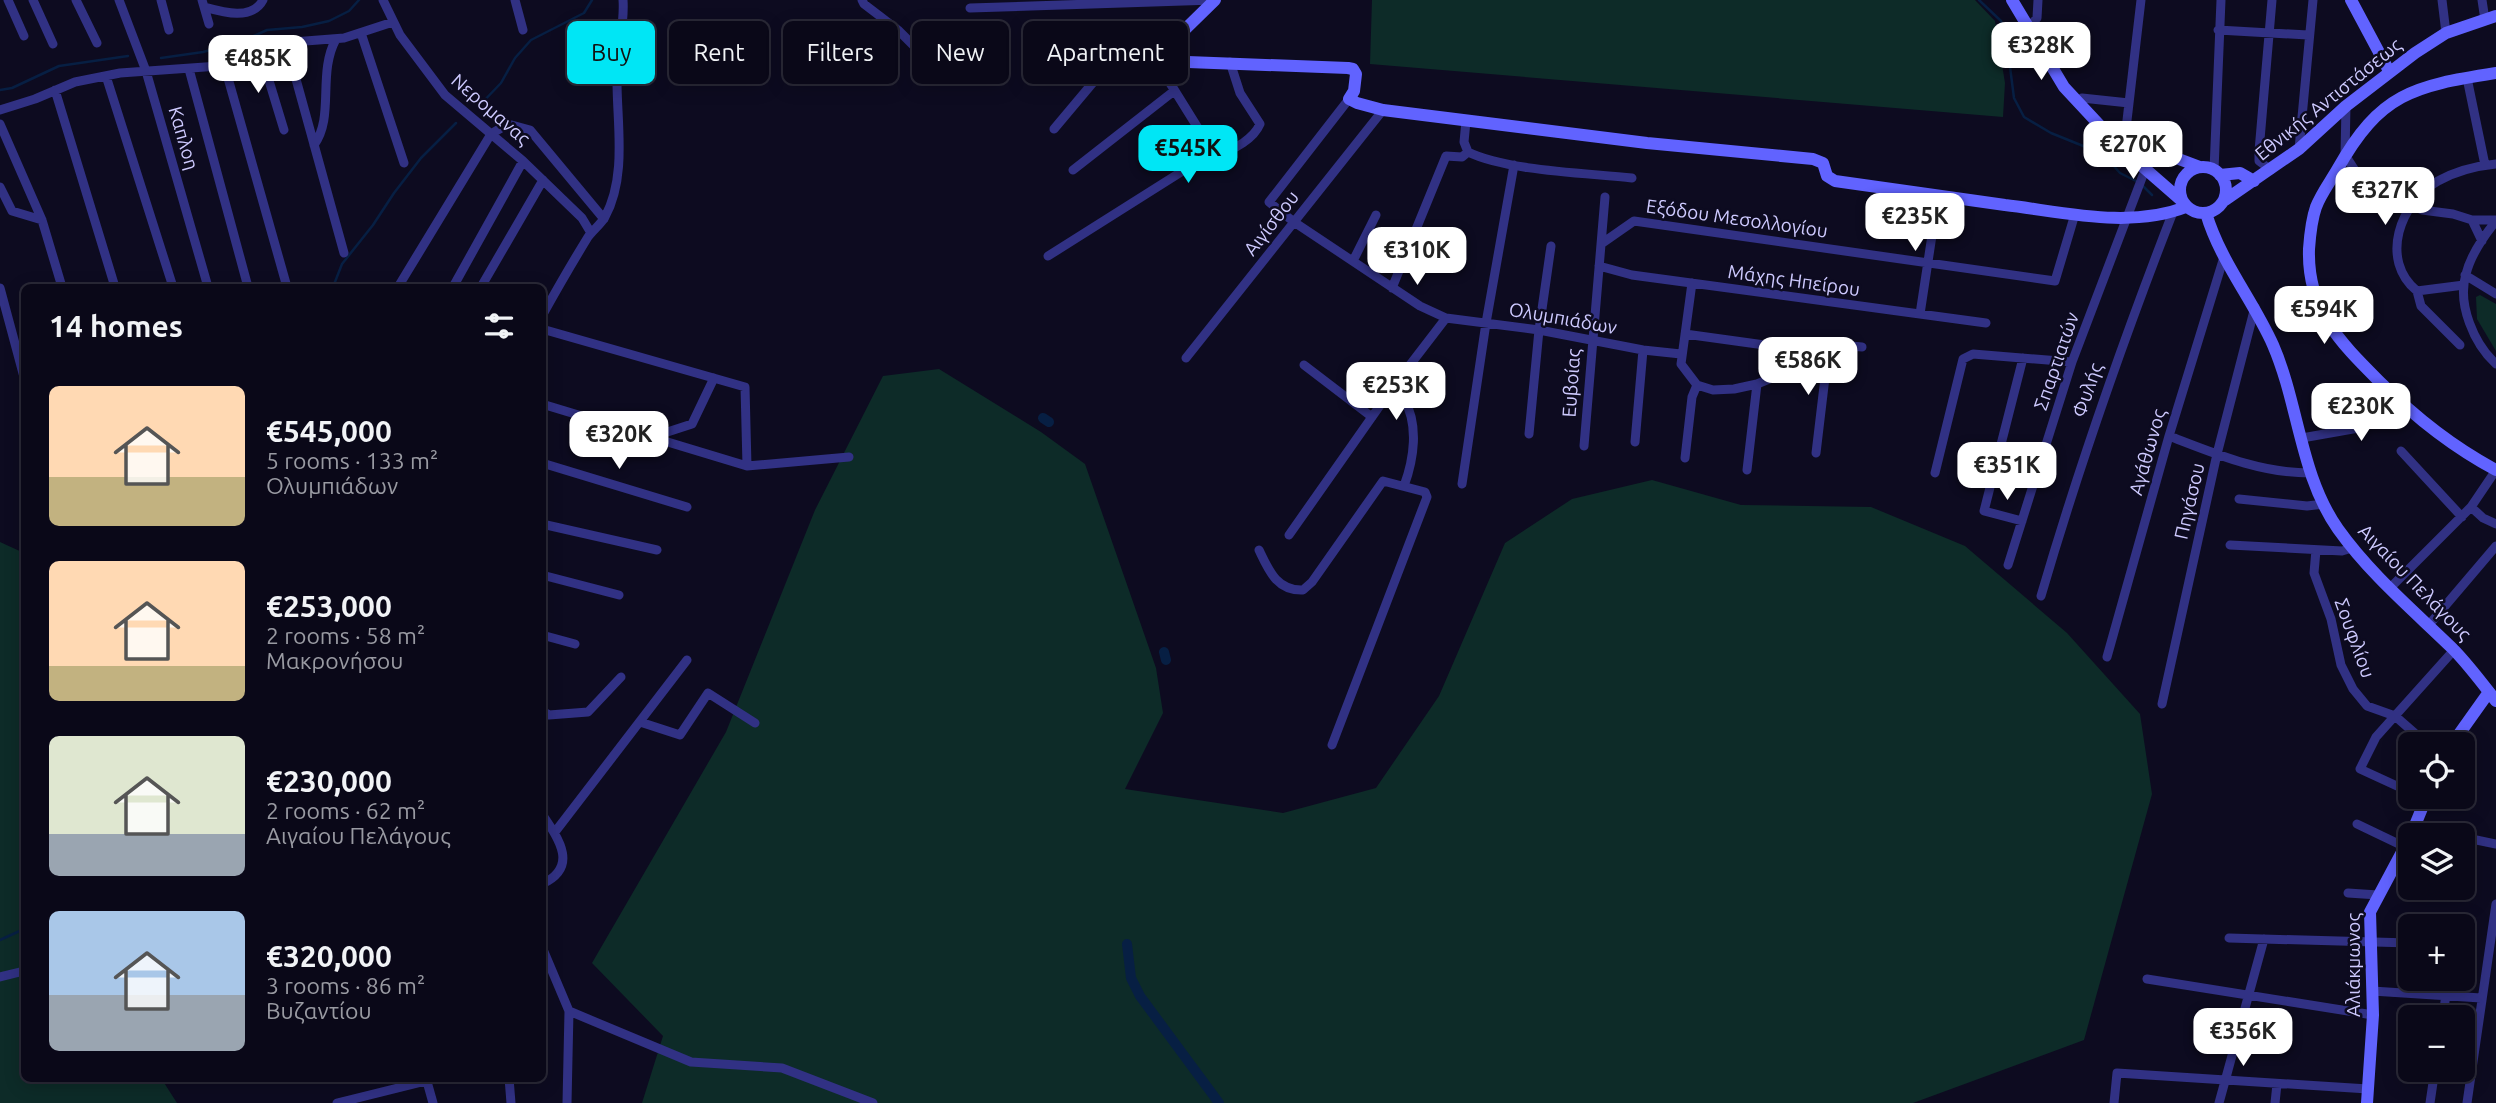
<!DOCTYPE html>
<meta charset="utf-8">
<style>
body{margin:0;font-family:Ubuntu,sans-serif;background:#131121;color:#f1f3f6;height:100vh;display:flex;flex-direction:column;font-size:26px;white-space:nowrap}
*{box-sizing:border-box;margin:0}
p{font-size:23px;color:#999aa2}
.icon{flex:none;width:38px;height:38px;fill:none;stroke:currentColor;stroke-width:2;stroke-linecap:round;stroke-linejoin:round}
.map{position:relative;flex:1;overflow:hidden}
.drawer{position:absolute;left:21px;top:284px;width:525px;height:798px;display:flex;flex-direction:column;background:#0a0818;border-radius:10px;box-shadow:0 4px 18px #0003,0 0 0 2px #2a2937}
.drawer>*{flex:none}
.guide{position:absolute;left:567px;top:21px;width:665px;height:63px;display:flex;gap:14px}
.fabs{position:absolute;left:2398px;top:732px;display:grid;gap:14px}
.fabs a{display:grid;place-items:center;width:77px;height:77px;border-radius:10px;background:#0a0818;box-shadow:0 4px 18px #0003,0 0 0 2px #2a2937;font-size:35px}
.price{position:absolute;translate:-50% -60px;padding:0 16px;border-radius:14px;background:#fff;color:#222;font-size:23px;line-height:46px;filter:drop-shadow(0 2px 4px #0008)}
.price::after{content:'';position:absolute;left:50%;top:42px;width:21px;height:16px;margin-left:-10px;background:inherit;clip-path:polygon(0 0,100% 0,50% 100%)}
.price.on{background:#00e6f5;color:#111}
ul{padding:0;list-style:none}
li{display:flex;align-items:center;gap:21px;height:175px;padding:0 28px}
li span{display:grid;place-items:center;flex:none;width:196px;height:140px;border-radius:10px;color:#555}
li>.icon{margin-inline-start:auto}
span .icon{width:84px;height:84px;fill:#fffc;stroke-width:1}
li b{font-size:30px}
h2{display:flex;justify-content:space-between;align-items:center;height:84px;padding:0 28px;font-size:30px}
.tag{padding:0 24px;border-radius:10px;background:#0a0818;box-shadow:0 4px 18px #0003,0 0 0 2px #2a2937;font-size:24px;line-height:63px}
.tag.on{background:#00e6f5;color:#111}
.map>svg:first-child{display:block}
</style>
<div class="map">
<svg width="2496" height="1103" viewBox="0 0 2496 1103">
<rect width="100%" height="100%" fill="#0d0b20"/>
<path fill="#0d2b28" d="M1372,0H1975L1995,21L2005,83L2003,117L1370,64Z
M2480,295L2496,304V351L2477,319L2476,297Z
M939,369L1041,432L1085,464L1156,668L1163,713L1125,789L1283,813L1376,788L1439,696L1505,543L1572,499L1652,480L1741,505L1871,507L1965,546L2067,633L2140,714L2152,794L2084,1040L1913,1103H642L663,1036L592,963L726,732L815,510L883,376Z
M0,542L24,553V1078H161L177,1103H0Z"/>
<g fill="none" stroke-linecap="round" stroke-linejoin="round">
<path stroke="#071f43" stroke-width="2.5" d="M1979,0L2001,21L2006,36
M161,58L203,52L240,42L267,30L302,27L329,21L349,11L359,0
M2009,59L2014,98L2024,117L2051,133L2103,154L2120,173L2136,181
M0,90L12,88L59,66L128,56
M479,106L501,83L515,58L531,40L584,13L592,0
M2142,185L2152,195
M333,287L342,264L373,225L394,193L421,158L456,123
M0,940L24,929"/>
<path stroke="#071f43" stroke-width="10" d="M1043,418L1049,422
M1164,652L1166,660
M1127,944L1131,978L1140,996L1219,1103"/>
<path stroke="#313184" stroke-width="9" d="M8,0L24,36
M33,0L53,44
M76,0L97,43
M119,0L146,71L208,287
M161,0L169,30
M202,0L209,24
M383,0L400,35L445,95L523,161L582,218L591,233
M515,0L523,30
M862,0L864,4L898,30L921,53
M2442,0L2446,33
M2482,0L2485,20
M204,7C222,12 252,21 263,0
M970,8L1214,0
M2027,29L2037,18L2038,0
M2218,30L2308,35
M361,33L404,163
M286,43L344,253
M260,51L284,130
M224,64L287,287
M1036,64L1102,60L1162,61L1165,75L1211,149L1208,155L1048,256
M189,69L248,287
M106,76L173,287
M2467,78L2485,165
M55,90L115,287
M1349,99L1269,202L1294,222L1420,306L1446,318L1539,330L1643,350L1681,354
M2078,102L2082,98L2129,103
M2346,106L2345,155L2356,172L2375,187L2422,210L2453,214L2472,220H2496
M0,110L35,99L75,82L120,73L219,66L280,43L344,38L393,22
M1466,121L1464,142L1468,152C1507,171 1587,173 1632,178
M0,124L42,220L62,287
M1054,129L1101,73L1102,60
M2123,139L2126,129L2141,0
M314,145C335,116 317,74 336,39
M1211,149L1220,152C1234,151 1254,138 1260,124L1240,93L1230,62
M2299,149L2313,0
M1073,170L1174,91
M2214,170L2221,0
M2271,170L2259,161V151L2272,0
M0,187L12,211L42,220
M2472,220L2482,241
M2496,221C2483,237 2471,254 2466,274C2457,304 2474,344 2496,364
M1601,244L1634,221L2055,281L2075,214
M1353,261L1376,215
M1599,266L1632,275L1986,323
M2465,275L2496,294
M1692,283L1681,364L1697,385L1713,390L1734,389L1757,384L1779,375L1791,367L1813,347L1829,344L1862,347
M2464,285L2417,291C2379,260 2400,202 2438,181C2456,171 2476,166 2496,164
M398,287L491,134L508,124L530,130L604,219
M453,287L523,161
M481,287L543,180
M0,288L24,377
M1392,288L1446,156L1462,157L1468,152
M2417,291L2421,306L2460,345
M1920,314L1938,196
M542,316C557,289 572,263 588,237C593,230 601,224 605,217C628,174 616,120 617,74C617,50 625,24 623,0
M542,329L745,387L747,466
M1685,334L1779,347
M1186,358L1383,110
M1304,365L1372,417
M1364,368C1376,376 1397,385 1404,399C1419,425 1414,459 1404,486
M542,404L747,466L849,457
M1529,434L1539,330L1551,246
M2169,436C2216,454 2260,473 2310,473
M652,437L692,424L714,378
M2302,438L2364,427L2394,396
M1635,442L1643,350
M1584,446L1605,197
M2401,451L2462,517
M1816,453L1829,344
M1685,458L1692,397L1697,385
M542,463L687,507
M1747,470L1757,384
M1935,473L1963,359L1973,354L2072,362
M1462,484L1486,323L1514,165
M2239,499L2307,506L2324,504
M2471,507L2483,518L2496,524
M2022,521L1984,511L2023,358
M542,524L657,550
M1289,535L1393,387L1446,318
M2230,545L2342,551L2352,548
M1259,550C1269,571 1277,591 1303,590L1312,582L1383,481L1425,492L1427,497L1332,745
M2316,550L2314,573L2331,619L2341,665L2353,689L2367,706L2395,716L2427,744
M2008,565L2072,362L2145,170
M542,575L619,595
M2390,588L2471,507L2496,470
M2041,596C2079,466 2124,338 2173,212
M2428,626L2496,546
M542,635L575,644
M2107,657L2169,436L2224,257
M2162,704L2217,454L2255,307
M542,711L549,715L588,712L621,677
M640,722L680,735L708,693L755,723
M2410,792L2360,769L2376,737L2454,650
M542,814C559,839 579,867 542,884
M2357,824L2405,847
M2415,827L2451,835
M555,832L687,660
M2462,837L2496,844
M2348,893L2378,895
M2229,938L2410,943
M542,947L569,1011L567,1103
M0,977L24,971
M2147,979L2373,1015
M2372,991L2481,998
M569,1011L691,1062L782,1068L873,1103
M2443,1017L2448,978
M426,1078L433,1103
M509,1078L511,1103
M337,1103L426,1081
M2114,1103L2117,1073L2368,1089
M2219,1103L2264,939
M2275,1103L2277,1084
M2430,1103L2435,1069
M2467,1103L2496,904"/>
<path stroke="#6163ff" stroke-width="12" d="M1215,0L1169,45L1162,61L1348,68L1353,69L1356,74L1354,91L1349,99L1357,103L1383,110L1647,143L1813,159L1823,163L1827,176L1835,181C1892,189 1948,197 2005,205C2064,212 2129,229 2186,207
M2012,0L2064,87L2119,146L2182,201
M2351,0L2389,71
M2496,73C2413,86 2380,93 2337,170C2330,182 2321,194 2316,207C2311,221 2310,235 2309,249C2307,311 2341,343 2382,384C2416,418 2453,447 2496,470
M2110,136L2139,144L2200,167
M2180 190a23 23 0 1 1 46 0a23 23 0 1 1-46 0Z
M2220,175L2240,173L2254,181
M2225,200L2299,149L2346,106L2415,53L2446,33L2496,16
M2206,213C2220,261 2253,300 2273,345C2299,405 2300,475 2338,529C2370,574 2413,610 2452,648C2468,664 2482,683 2496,701
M2452,744L2489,692
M2411,835L2427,796
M2367,1103L2373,1015L2370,912L2410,837"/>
</g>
<g text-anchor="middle" stroke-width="5" stroke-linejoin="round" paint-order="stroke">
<g font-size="19" fill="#cecaff" stroke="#0d0b20">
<text transform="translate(2328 99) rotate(-39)" y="7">Εθνικής Αντιστάσεως</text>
<text transform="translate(491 109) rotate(41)" y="7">Νερομανας</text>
<text transform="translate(184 138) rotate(74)" y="7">Καπλοη</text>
<text transform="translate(1737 218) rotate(8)" y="7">Εξόδου Μεσολλογίου</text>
<text transform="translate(1271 223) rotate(-52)" y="7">Αιγίσθου</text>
<text transform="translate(1794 280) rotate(8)" y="7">Μάχης Ηπείρου</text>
<text transform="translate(1563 318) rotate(10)" y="7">Ολυμπιάδων</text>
<text transform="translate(2056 361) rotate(-71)" y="7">Σπαρτιατών</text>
<text transform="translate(1571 383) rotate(-86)" y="7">Ευβοίας</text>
<text transform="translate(2087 390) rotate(-71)" y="7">Φυλής</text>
<text transform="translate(2147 452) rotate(-74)" y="7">Αγάθωνος</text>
<text transform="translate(2189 501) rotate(-77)" y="7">Πηγάσου</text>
<text transform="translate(2415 582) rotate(46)" y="7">Αιγαίου Πελάγους</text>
<text transform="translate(2355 638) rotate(70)" y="7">Σουφλίου</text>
<text transform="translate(2353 965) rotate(-90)" y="7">Αλιάκμωνος</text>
</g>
</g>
</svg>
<div class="fabs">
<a><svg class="icon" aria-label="locate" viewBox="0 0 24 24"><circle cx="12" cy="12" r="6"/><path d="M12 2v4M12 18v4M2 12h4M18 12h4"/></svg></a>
<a><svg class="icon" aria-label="layers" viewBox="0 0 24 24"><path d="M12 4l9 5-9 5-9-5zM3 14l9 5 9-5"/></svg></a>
<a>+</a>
<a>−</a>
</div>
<b class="price" style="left:2041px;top:82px">€328K</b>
<b class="price" style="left:258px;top:95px">€485K</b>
<b class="price" style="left:2133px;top:181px">€270K</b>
<b class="price on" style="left:1188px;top:185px">€545K</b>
<b class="price" style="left:2385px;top:227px">€327K</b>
<b class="price" style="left:1915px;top:253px">€235K</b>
<b class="price" style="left:1417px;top:287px">€310K</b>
<b class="price" style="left:2324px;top:346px">€594K</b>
<b class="price" style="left:1808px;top:397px">€586K</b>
<b class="price" style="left:1396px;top:422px">€253K</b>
<b class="price" style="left:2361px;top:443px">€230K</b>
<b class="price" style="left:619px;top:471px">€320K</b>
<b class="price" style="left:2007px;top:502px">€351K</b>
<b class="price" style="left:2243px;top:1068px">€356K</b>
<div class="guide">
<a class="tag on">Buy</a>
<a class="tag">Rent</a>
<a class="tag">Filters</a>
<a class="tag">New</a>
<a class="tag">Apartment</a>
</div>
<section class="drawer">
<h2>14 homes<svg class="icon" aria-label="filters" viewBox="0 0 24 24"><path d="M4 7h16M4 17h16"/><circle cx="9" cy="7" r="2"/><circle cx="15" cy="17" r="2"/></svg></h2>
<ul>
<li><span style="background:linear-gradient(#ffd9b3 65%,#c2b280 0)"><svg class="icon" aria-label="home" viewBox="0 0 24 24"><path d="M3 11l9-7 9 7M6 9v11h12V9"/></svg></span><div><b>€545,000</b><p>5 rooms · 133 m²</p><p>Ολυμπιάδων</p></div></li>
<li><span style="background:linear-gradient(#ffd9b3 75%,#c2b280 0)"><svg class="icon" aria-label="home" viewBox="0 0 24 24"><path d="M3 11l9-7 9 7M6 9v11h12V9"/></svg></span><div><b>€253,000</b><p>2 rooms · 58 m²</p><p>Μακρονήσου</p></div></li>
<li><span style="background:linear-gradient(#dfe7d0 70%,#9aa5b1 0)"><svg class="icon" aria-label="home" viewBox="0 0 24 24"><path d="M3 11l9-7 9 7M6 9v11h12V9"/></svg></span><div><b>€230,000</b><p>2 rooms · 62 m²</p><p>Αιγαίου Πελάγους</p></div></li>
<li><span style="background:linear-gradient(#a9c7e8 60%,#9aa5b1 0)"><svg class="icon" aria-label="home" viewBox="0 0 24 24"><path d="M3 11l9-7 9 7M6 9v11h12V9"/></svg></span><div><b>€320,000</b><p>3 rooms · 86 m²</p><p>Βυζαντίου</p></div></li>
</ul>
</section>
</div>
